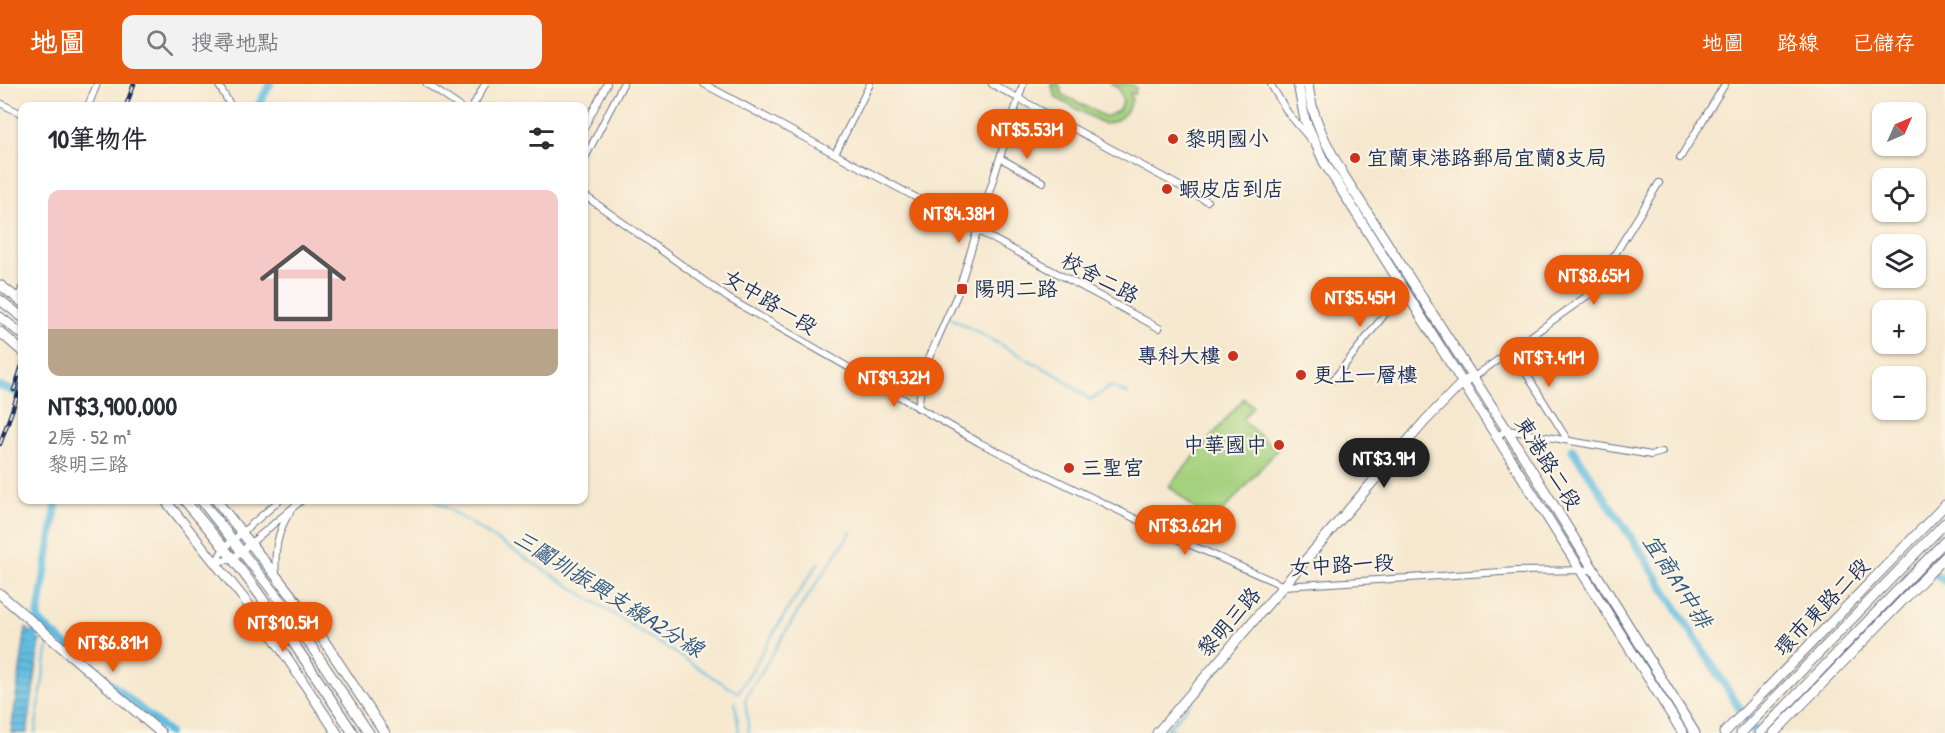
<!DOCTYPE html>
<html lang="zh-TW">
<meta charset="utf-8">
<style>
body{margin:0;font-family:"Patrick Hand","LXGW WenKai TC",sans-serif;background:#f2f2f3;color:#2b2b33;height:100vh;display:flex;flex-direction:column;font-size:22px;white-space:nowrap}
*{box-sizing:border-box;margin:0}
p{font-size:20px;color:#7c7c81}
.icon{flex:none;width:33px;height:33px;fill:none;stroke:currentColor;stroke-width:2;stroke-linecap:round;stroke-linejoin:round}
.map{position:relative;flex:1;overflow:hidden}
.details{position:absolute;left:18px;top:18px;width:570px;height:402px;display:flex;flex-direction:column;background:#fff;border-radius:12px;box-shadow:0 2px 4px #0004}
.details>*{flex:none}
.needle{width:39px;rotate:45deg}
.buttons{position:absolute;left:1872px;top:18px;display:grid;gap:12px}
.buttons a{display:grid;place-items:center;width:54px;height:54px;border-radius:12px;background:#fff;box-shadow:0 2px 4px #0004;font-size:30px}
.price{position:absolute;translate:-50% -51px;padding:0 14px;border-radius:21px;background:#ea580c;color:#fff;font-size:20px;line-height:39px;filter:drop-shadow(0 2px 3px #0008)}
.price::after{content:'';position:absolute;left:50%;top:36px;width:18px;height:14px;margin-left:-9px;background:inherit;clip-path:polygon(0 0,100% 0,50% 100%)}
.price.on{background:#222;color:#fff}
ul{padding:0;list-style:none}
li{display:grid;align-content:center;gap:12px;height:318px;padding:0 30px}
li+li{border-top:2px solid #e1e1e2}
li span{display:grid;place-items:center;height:186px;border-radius:12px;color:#555}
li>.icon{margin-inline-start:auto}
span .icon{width:108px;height:108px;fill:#fffc;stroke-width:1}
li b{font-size:26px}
h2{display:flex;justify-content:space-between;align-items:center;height:72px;padding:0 30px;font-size:26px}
header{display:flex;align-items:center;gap:36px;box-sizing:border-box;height:84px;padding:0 30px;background:#ea580c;color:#fff}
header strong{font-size:28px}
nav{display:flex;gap:33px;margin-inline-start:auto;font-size:21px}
.search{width:420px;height:54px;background:#f2f2f3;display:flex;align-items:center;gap:15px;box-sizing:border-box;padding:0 21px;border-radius:12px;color:#7c7c81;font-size:22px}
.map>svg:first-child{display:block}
</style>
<header>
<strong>地圖</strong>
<div class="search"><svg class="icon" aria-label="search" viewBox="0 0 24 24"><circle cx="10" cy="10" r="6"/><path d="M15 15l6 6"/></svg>搜尋地點</div>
<nav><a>地圖</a><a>路線</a><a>已儲存</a></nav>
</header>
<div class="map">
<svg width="1945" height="649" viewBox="0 0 1945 649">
<defs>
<pattern id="water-rules" width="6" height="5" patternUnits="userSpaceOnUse" patternTransform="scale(1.5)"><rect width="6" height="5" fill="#62bde0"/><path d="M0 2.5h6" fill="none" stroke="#509ab9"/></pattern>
</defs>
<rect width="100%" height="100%" fill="#fcf5e5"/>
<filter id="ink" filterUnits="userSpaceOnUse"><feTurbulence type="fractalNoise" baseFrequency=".0167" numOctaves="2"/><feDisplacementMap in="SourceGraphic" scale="12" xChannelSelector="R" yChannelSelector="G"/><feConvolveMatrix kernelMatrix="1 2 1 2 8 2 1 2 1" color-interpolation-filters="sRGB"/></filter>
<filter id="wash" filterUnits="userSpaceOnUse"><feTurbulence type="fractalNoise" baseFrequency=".008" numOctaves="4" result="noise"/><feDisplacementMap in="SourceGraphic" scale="24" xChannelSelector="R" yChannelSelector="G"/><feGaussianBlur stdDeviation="1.35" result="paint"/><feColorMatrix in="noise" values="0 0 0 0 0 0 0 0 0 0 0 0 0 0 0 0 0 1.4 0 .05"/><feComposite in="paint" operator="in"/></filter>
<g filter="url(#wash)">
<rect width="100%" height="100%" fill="#f6e8cf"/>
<path fill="#a5d17e" stroke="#60806e" stroke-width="1.5" d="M1051,0H1059L1063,11L1106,33L1118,27L1123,18L1119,5L1111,0H1130L1136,3L1135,10L1130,9L1132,16C1127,30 1119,38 1104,40L1056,14Z
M1244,314L1253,322L1242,336L1277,366L1212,440L1169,402Z"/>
<path fill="url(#water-rules)" stroke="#3e769f" stroke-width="1.5" d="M26,544L40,557L27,649H11Z"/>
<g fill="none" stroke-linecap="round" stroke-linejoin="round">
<path stroke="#62bde0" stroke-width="2" d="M951,234L1062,294L1091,316L1111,302L1128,310
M434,416L738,609L791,520L819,478
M735,617L739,649
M1169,643L1176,649
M35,649L48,561
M749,649L745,615L800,524L851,448
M1164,649L1236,567L1235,566"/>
<path stroke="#62bde0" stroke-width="8" d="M258,22L270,0
M0,302L22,311
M1572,365L1641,468L1755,649
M1936,491L1945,497
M38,537L169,649
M33,563L57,416"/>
</g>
</g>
<g filter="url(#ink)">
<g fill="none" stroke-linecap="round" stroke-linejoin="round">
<g stroke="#687086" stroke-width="8">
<path id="street" d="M218,0L231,22
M427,0L459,22
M704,0L835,70L870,0
M992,0L1207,117
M1271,1L1288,29L1311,56
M0,19L22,30
M88,22L97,0
M473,22L485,0
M584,44L607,0
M835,70L1159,244
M1000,74L1043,98
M1680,74L1725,0
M584,76L623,0
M584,111L728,214L980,359L1175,454L1284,502L1517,487L1593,486
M18,215L22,204
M1511,265L1567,355
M1474,293L1591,209L1659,99
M1333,296L1404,206
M918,324L924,285L957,211L1023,0
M1497,352L1507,346L1651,371L1662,368
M216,478L232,475L302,416
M216,478L224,464L280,416
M276,490C274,467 277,447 290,428"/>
</g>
<g stroke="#687086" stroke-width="11">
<path id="secondary" d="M0,201L22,218
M0,216L22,233
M0,233L22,250
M0,248L22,267
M165,416L268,545L337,649
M184,416C248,488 301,569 353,649
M201,416L286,524L369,649
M216,416L307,531L385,649
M0,510L161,649
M1157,649L1425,337L1463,298L1474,293"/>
</g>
<g stroke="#687086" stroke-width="11">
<path id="primary" d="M1298,0L1305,36L1324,78L1683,649
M1308,0C1311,33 1328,64 1344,92L1507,346L1695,649
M1724,649L1945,421
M1741,649L1945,439
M1760,649L1945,457
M1774,649L1945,473"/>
</g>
<use href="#street" stroke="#fff" stroke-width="6"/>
<use href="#secondary" stroke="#fff" stroke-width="9"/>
<use href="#primary" stroke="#fff" stroke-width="9"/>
<g stroke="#1b2f5e" stroke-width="4.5">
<path id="rail" d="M126,22L134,0
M14,306L22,282
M0,360L22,299"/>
</g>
<use href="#rail" stroke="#fcf5e5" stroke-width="2" stroke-dasharray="7" stroke-linecap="butt"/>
</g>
</g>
<g fill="#c8321e" stroke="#fcf5e5" stroke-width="2">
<circle cx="1173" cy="55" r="6"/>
<circle cx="1355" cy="74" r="6"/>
<circle cx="1167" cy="105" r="6"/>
<rect x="956" y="199" width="12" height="12" rx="3"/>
<circle cx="1233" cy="272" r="6"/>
<circle cx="1301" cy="291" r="6"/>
<circle cx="1279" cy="361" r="6"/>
<circle cx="1069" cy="384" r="6"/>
</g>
<g text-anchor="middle" stroke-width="4.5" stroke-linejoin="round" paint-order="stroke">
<g font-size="21" fill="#1b2f5e" stroke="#fcf5e5" text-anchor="start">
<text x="1185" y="62">黎明國小</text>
<text x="1367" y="81">宜蘭東港路郵局宜蘭8支局</text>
<text x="1179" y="112">蝦皮店到店</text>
<text x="974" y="212">陽明二路</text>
<text x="1221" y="279" text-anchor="end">專科大樓</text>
<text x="1313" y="298">更上一層樓</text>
<text x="1267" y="368" text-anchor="end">中華國中</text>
<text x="1081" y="391">三聖宮</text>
</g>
<g font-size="21" fill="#1b2f5e" stroke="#fcf5e5">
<text transform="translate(1100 194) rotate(28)" y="7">校舍二路</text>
<text transform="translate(770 218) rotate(31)" y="7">女中路一段</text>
<text transform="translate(1548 379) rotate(58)" y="7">東港路二段</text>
<text transform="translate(1342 481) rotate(-3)" y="7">女中路一段</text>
<text transform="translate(1822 523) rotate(-46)" y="7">環市東路二段</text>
<text transform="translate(1229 538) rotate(-49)" y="7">黎明三路</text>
</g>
<g font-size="22" font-style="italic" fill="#305a85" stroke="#fcf5e5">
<text transform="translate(1678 497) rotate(57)" y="8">宜商A1中排</text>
<text transform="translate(609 509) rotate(32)" y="8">三鬮圳振興支線A2分線</text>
</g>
</g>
</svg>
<div class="buttons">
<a><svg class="needle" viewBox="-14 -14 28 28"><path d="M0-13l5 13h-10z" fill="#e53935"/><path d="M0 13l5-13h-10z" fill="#7c7c81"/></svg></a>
<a><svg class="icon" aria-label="locate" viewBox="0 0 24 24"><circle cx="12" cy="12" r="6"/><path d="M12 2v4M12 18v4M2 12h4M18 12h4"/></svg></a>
<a><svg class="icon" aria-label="layers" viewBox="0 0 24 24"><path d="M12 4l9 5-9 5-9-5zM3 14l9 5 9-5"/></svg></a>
<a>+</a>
<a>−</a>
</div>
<b class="price" style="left:1027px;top:76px">NT$5.53M</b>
<b class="price" style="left:959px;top:160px">NT$4.38M</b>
<b class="price" style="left:1594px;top:222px">NT$8.65M</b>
<b class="price" style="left:1360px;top:244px">NT$5.45M</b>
<b class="price" style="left:1549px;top:304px">NT$7.41M</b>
<b class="price" style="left:894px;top:324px">NT$9.32M</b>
<b class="price on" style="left:1384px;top:405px">NT$3.9M</b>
<b class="price" style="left:1185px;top:472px">NT$3.62M</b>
<b class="price" style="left:283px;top:569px">NT$10.5M</b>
<b class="price" style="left:113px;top:589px">NT$6.81M</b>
<section class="details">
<h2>10筆物件<svg class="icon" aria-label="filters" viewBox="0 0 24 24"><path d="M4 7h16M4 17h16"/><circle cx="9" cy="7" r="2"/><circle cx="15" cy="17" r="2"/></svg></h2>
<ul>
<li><span style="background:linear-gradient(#f6c9c9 75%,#b9a48a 0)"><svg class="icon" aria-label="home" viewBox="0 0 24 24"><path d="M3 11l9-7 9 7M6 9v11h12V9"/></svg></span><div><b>NT$3,900,000</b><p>2房 · 52 m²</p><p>黎明三路</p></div></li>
</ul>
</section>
</div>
